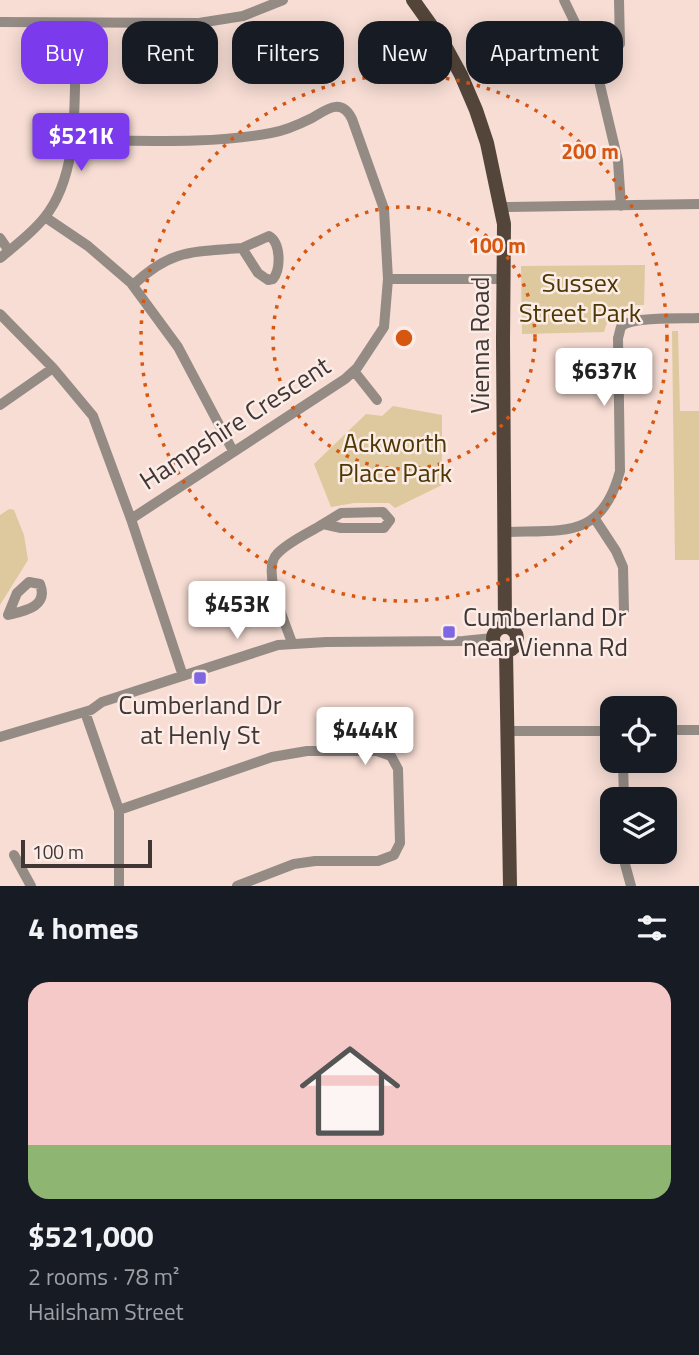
<!DOCTYPE html>
<meta charset="utf-8">
<style>
body{margin:0;font-family:"Titillium Web",sans-serif;background:#242831;color:#f1f3f6;height:100vh;display:flex;flex-direction:column;font-size:26px;white-space:nowrap}
*{box-sizing:border-box;margin:0}
p{font-size:23px;color:#9ea1a6}
.icon{flex:none;width:38px;height:38px;fill:none;stroke:currentColor;stroke-width:2;stroke-linecap:round;stroke-linejoin:round}
.map{position:relative;height:886px;overflow:hidden}
.side{display:flex;flex-direction:column;background:#171b24;flex:1}
.side>*{flex:none}
.top-card{position:absolute;left:21px;top:21px;width:658px;height:63px;display:flex;gap:14px}
.buttons{position:absolute;left:600px;top:696px;display:grid;gap:14px}
.buttons a{display:grid;place-items:center;width:77px;height:77px;border-radius:14px;background:#171b24;box-shadow:0 4px 18px #0003;font-size:35px}
.scale{position:absolute;left:21px;bottom:18px;width:131px;box-sizing:border-box;padding-left:7px;border:4px solid #403633;border-top:0;font-size:19px;line-height:24px;white-space:nowrap;color:#403633;-webkit-text-stroke:5px #fcece7;paint-order:stroke}
.price{position:absolute;translate:-50% -60px;padding:0 16px;border-radius:7px;background:#fff;color:#222;font-size:23px;line-height:46px;filter:drop-shadow(0 2px 4px #0008)}
.price::after{content:'';position:absolute;left:50%;top:42px;width:21px;height:16px;margin-left:-10px;background:inherit;clip-path:polygon(0 0,100% 0,50% 100%)}
.price.on{background:#7c3aed;color:#fff}
ul{padding:0;list-style:none}
li{display:grid;align-content:center;gap:14px;height:371px;padding:0 28px}
li span{display:grid;place-items:center;height:217px;border-radius:21px;color:#555}
li>.icon{margin-inline-start:auto}
span .icon{width:126px;height:126px;fill:#fffc;stroke-width:1}
li b{font-size:30px}
h2{display:flex;justify-content:space-between;align-items:center;height:84px;padding:0 28px;font-size:30px}
.pill{padding:0 24px;border-radius:21px;background:#171b24;box-shadow:0 4px 18px #0003;font-size:24px;line-height:63px}
.pill.on{background:#7c3aed;color:#fff}
.map>svg:first-child{display:block}
</style>
<div class="map">
<svg width="699" height="886" viewBox="0 0 699 886">
<rect width="100%" height="100%" fill="#f7ddd4"/>
<path fill="#dec89d" d="M645,265L644,305C622,304 610,310 604,332L522,334L521,266Z
M672,331H678L680,411H699V560H675Z
M393,406L442,415V485L395,508L389,503H354L331,507L314,464L366,414L382,416Z
M9,509L14,510L24,535L28,560L0,605V515Z"/>
<g fill="none" stroke-linecap="round" stroke-linejoin="round">
<path stroke="#948b85" stroke-width="10" d="M564,0L595,64L618,161L621,206
M0,22L199,23L243,16L283,0
M595,64L620,44L619,0
M73,140C139,140 207,145 271,133C284,131 300,124 312,118C326,110 341,97 352,119L384,209L388,279L384,327L357,368L345,379L131,519
M502,207L699,204
M45,217L88,246L131,283L178,347L233,451
M269,236C281,243 281,269 273,279L268,280L258,273L242,248Z
M0,238L9,251
M0,258C15,246 32,233 44,218C82,172 73,94 76,39L81,30L91,25
M388,279H503
M133,285C171,249 192,252 242,248
M0,314L53,368L93,416L131,519L183,676
M354,371L377,400
M0,405L53,368
M383,512L390,520L384,528H341L323,524L341,513Z
M595,519L616,551L623,567L624,611
M506,532C565,530 602,539 620,471L618,338C619,336 620,329 621,327C630,316 684,319 699,318
M29,582L40,584C49,607 24,611 8,615L17,593Z
M292,643C285,622 261,570 277,554C289,541 309,533 323,524
M85,712L119,810V886
M665,730H699
M508,731H612
M0,737L91,710L102,702L278,645L326,642L463,641L493,638
M623,761L624,800
M119,810L272,757L307,751H377L391,756L398,769L400,843L394,855L378,861H315L294,864L237,886
M625,852V864L631,886
M14,855L31,886"/>
<path stroke="#53453a" stroke-width="14" d="M413,0L443,42L461,75L476,110L487,143L504,224L503,341L505,627
M493 639a12 12 0 1 1 24 0a12 12 0 1 1-24 0Z
M506,651L510,886"/>
</g>
<g fill="none" stroke="#d75610" stroke-width="3.5" stroke-dasharray="3.5 7">
<circle cx="404" cy="338" r="131"/>
<circle cx="404" cy="338" r="263"/>
</g>
<g fill="#7f66e2" stroke="#fcece7" stroke-width="2.5">
<rect x="442" y="625" width="14" height="14" rx="3.5"/>
<rect x="193" y="671" width="14" height="14" rx="3.5"/>
</g>
<g text-anchor="middle" stroke-width="5" stroke-linejoin="round" paint-order="stroke">
<g font-size="26" fill="#4d3702" stroke="#fcece7">
<text x="580" y="292">Sussex<tspan x="580" dy="30">Street Park</tspan></text>
<text x="395" y="452">Ackworth<tspan x="395" dy="30">Place Park</tspan></text>
</g>
<g font-size="26" fill="#403633" stroke="#fcece7">
<text transform="translate(480 345) rotate(-90)" y="9">Vienna Road</text>
<text transform="translate(235 423) rotate(-33)" y="9">Hampshire Crescent</text>
</g>
<g font-size="26" fill="#403633" stroke="#fcece7" text-anchor="start">
<text x="463" y="626">Cumberland Dr<tspan x="463" dy="30">near Vienna Rd</tspan></text>
<text x="200" y="714" text-anchor="middle">Cumberland Dr<tspan x="200" dy="30">at Henly St</tspan></text>
</g>
</g>
<circle cx="404" cy="338" r="10" fill="#d75610" stroke="#fcece7" stroke-width="3.5"/>
<g font-size="21" text-anchor="middle" font-weight="bold" fill="#d75610" stroke="#fcece7" stroke-width="5" stroke-linejoin="round" paint-order="stroke">
<text x="590" y="159">200 m</text>
<text x="497" y="253">100 m</text>
</g>
</svg>
<div class="buttons">
<a><svg class="icon" aria-label="locate" viewBox="0 0 24 24"><circle cx="12" cy="12" r="6"/><path d="M12 2v4M12 18v4M2 12h4M18 12h4"/></svg></a>
<a><svg class="icon" aria-label="layers" viewBox="0 0 24 24"><path d="M12 4l9 5-9 5-9-5zM3 14l9 5 9-5"/></svg></a>
</div>
<div class="scale">100 m</div>
<b class="price on" style="left:81px;top:173px">$521K</b>
<b class="price" style="left:604px;top:408px">$637K</b>
<b class="price" style="left:237px;top:641px">$453K</b>
<b class="price" style="left:365px;top:767px">$444K</b>
<div class="top-card">
<a class="pill on">Buy</a>
<a class="pill">Rent</a>
<a class="pill">Filters</a>
<a class="pill">New</a>
<a class="pill">Apartment</a>
</div>
</div>
<section class="side">
<h2>4 homes<svg class="icon" aria-label="filters" viewBox="0 0 24 24"><path d="M4 7h16M4 17h16"/><circle cx="9" cy="7" r="2"/><circle cx="15" cy="17" r="2"/></svg></h2>
<ul>
<li><span style="background:linear-gradient(#f6c9c9 75%,#8fb573 0)"><svg class="icon" aria-label="home" viewBox="0 0 24 24"><path d="M3 11l9-7 9 7M6 9v11h12V9"/></svg></span><div><b>$521,000</b><p>2 rooms · 78 m²</p><p>Hailsham Street</p></div></li>
</ul>
</section>
